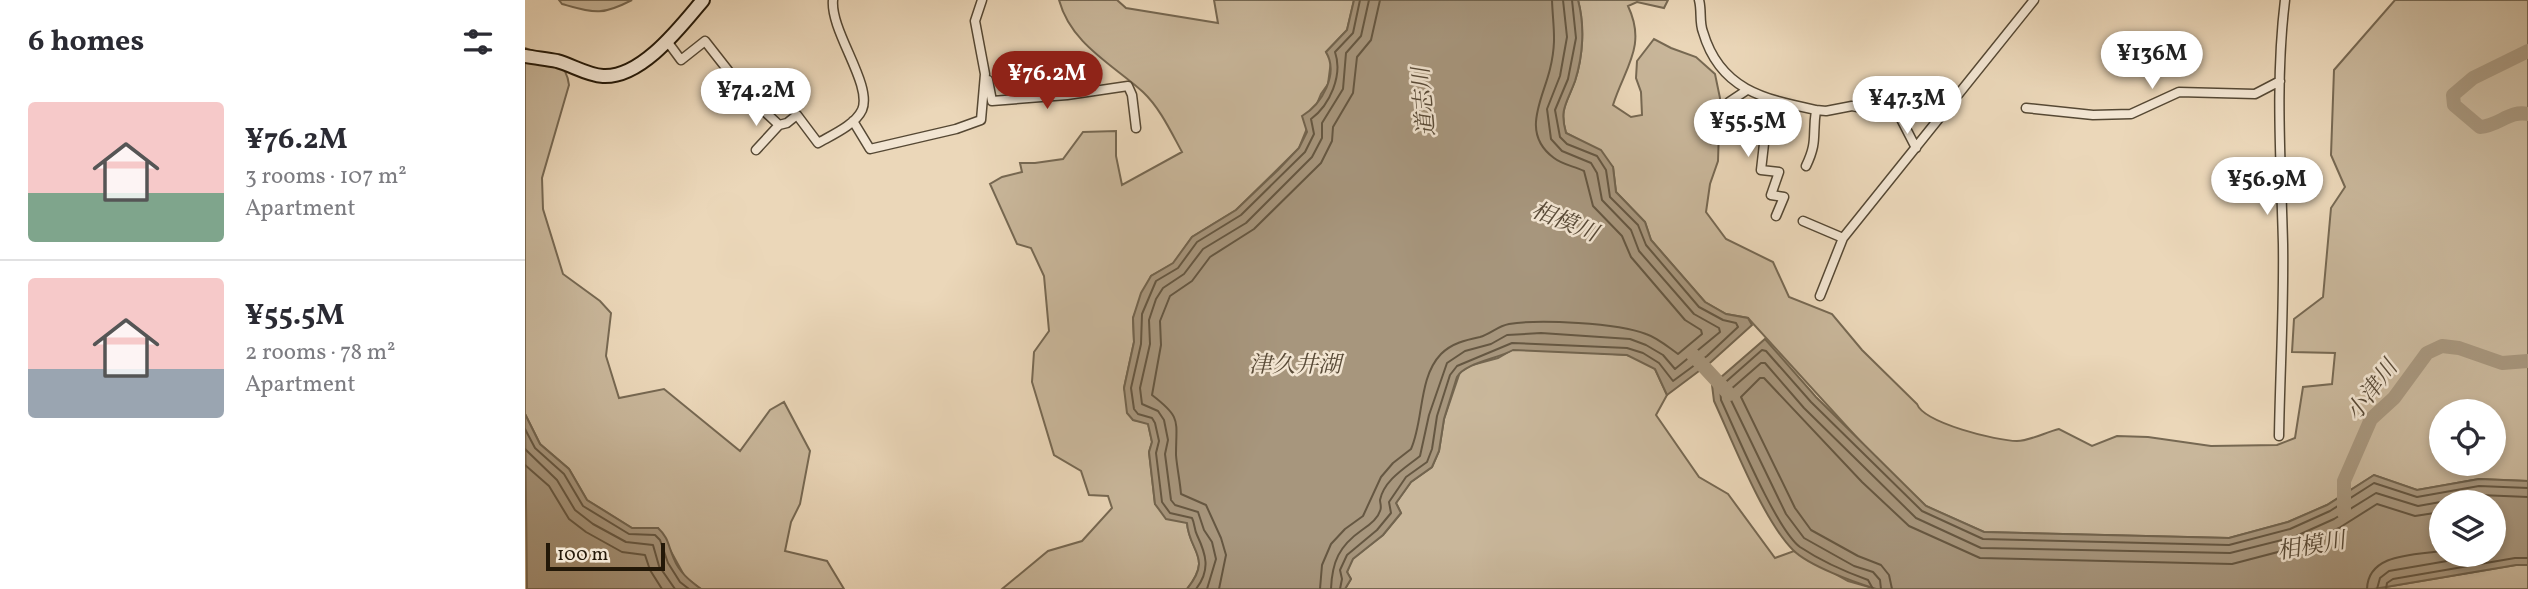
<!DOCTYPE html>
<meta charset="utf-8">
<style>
body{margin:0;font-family:Vollkorn,"Noto Serif JP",serif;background:#f7f7f7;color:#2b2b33;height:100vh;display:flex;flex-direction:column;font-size:26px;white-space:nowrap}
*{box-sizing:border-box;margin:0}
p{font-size:23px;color:#7c7c81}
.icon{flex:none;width:38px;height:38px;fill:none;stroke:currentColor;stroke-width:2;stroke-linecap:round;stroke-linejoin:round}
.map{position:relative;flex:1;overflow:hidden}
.sheet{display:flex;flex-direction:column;background:#fff;width:525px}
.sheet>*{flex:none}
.controls{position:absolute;left:1904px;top:399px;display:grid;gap:14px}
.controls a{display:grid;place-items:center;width:77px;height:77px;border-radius:50%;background:#fff;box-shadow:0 4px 10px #0003;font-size:35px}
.scale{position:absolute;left:21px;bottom:18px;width:119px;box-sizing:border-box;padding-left:7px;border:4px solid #231808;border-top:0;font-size:19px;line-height:24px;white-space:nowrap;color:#231808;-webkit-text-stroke:5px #f2e5d2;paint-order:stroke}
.price{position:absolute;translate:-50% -60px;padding:0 16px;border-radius:24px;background:#fff;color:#222;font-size:23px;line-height:46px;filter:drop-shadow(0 2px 4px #0008)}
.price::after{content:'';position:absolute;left:50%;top:42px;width:21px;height:16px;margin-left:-10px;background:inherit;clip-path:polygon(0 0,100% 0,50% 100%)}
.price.on{background:#8f2418;color:#fff}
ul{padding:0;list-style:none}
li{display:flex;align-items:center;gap:21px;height:175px;padding:0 28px}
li+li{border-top:2px solid #e1e1e2}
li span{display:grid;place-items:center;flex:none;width:196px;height:140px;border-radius:7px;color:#555}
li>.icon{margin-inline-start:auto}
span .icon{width:84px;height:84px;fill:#fffc;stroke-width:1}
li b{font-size:30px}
h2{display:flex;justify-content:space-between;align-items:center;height:84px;padding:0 28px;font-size:30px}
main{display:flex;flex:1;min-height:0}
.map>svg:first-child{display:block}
</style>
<main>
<section class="sheet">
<h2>6 homes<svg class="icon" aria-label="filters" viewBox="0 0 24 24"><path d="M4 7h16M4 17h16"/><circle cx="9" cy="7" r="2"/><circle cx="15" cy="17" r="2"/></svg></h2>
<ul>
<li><span style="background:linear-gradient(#f6c9c9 65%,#7fa58c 0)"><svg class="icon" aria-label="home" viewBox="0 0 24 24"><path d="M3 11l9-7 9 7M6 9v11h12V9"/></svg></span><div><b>¥76.2M</b><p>3 rooms · 107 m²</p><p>Apartment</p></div></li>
<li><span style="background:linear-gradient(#f6c9c9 65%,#9aa5b1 0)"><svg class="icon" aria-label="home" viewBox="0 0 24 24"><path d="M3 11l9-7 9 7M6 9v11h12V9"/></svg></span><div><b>¥55.5M</b><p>2 rooms · 78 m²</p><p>Apartment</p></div></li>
</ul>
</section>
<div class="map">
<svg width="2003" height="589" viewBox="0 0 2003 589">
<rect width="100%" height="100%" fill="#ebd7b9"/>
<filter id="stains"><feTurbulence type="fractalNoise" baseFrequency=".00286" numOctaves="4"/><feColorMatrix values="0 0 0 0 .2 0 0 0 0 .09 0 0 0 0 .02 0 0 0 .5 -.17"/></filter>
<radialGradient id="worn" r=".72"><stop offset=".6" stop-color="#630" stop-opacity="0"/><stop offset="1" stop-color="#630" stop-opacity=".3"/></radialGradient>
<path fill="#c9b79b" stroke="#766852" stroke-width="2" fill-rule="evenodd" d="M34,0H107C76,16 70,13 37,4Z
M534,0H592L601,8L693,23L689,0H829L822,30L801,52L806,61L803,84L796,94L774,148L711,210L667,237L649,263L626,276L608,318L609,342L599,388L608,420L623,423L627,442L624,452L630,504L662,523C664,552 688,556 662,589H477L523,551L557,541L587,508L583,496L564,495L556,471L529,455L507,382L509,352L524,331L519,276L506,248L492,244L465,184L477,177L497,172L495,163H510L538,159L558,132L591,131V156L597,185L657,152C646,132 635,108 618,92C587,64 546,44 534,0Z
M1053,0H1143L1139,8L1112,2L1103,6C1122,46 1100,67 1088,105L1106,117L1117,115L1116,92L1111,78L1112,61L1129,39L1146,48L1171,57L1190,74L1195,98L1193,161L1185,184L1181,212L1201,239L1248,262L1264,297L1307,314L1337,350L1392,404C1399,423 1472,441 1492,441C1505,441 1521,432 1534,429L1567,446L1592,436L1623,437L1686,446L1752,445L1770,438L1778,387L1807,384L1810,353L1767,352L1769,319L1798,297L1806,208L1820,187L1806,155L1809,70L1870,0H2003V481L1954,479L1892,490L1849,475L1802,505L1763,522L1704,538L1459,532L1401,506L1356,464L1223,318L1201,314L1180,302L1126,240L1120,222L1091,192L1088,167L1062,144L1041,133C1034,109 1042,103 1050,81C1058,56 1060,26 1053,0ZM1916,411H1969V464H1916Z
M0,48C22,56 41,59 44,85L17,178L18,209L38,274L75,301L86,313L81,356L94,398L139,389L215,451L245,410L259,402L285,451L275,504L266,522L260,551L302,561L319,589H176L160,577L133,528H107L62,500L44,469L15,444L0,414Z
M1016,349L1102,355L1115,359L1130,369L1142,395L1131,415L1174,477L1203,494L1250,558L1269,551L1323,581L1351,589H820L826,579L822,572L827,559L858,535L876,513L871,503L886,482L907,467L914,451L919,419L935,372L947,365L973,358L987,350Z
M1991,565H2003V589H1849Z"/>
<path fill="#a7967d" stroke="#72644e" stroke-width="2" fill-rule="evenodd" d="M829,0H1053C1060,26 1058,56 1050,81C1042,103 1034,109 1041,133L1076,150L1088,167L1091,192L1120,222L1126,240L1180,302L1201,314L1223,318L1227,325L1186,362L1142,395L1130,369L1102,355L988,350C972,359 940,363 932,377L919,419L914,451L907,467L886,482L871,503L876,513L858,535L828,559L822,572L826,579L820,589H662C688,557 664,552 662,523L641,519L630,504L624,452L627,442L623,424L608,420L602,413L599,388L609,342L608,318L616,293L626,276L648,263L667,237L711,210L753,170L774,148L782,132L777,116C797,104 814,74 801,52L822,30Z
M1240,339L1291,397L1401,506L1459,532L1704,538L1763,522L1802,505L1849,475L1892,490L1954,479L2003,481V565H1991L1849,589H1351C1329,582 1284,566 1268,550C1238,520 1208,442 1189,401L1187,385ZM1969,502V555H1916V502Z
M0,414L15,444L44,469L62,500L107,528H133C144,538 143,546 149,559C154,572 165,581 176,589H2Z"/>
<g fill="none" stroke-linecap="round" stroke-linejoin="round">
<path stroke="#655742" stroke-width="2" d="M0,429L10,448L39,474L58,506L104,534L130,535L135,540L143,563L155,582L164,589
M0,449L32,480L50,510L68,524L101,542L128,545L134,566L150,589
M0,465L24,486L44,519L61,532L97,552L120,555L125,570L137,589
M671,589C686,570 681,554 672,535C669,529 670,524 667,518L645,513L637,502L631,453L634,441L630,423L627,418L613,414L609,409L606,388L616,344L617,314L631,281L653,268L672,242L716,215L780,152L789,134L786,119C805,105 818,75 810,52L828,33L835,0
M682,589L691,559L687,542L679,530L673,512L650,505L646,500L640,454L643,440L639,420L633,411L617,404L615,388L625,344L624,320L631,299L638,288L659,274L678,249L721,223L787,157L797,138V123L818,89L821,53L836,36L844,0
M694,589L701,555L696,538L681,505L656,494C655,481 652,468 651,455C651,420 657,418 627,395L636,345L635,321L645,296L667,281L685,257L729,229L796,163L807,141L808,127L828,93L832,57L846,40L855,0
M795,589L797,565L806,544L820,529L838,516L856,477L868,463L886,449C899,420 893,378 916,354C927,343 941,340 955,337C965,334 973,326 984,324C1014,319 1093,323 1121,334C1133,338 1143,347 1153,354L1177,334L1176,330L1160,320L1106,257L1097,236L1068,206L1059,171C1049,166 1038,165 1029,158C995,133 1018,99 1025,69C1032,40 1028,28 1027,0
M806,589C807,562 814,546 837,530C843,526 853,518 855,511C857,507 855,503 855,500C859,480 880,468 895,456L904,415L922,363L940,351L966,344L982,335L1016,333L1105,339L1121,345L1138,355L1150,369L1195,332L1194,328L1169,314L1114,251L1106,230L1077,200L1072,173L1066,163L1037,151L1026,139L1022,109L1035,76L1042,37L1038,0
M815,589L817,579L815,570L822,555L852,530L866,513L864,502L881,477L902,462L907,449L912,416L925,375L932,366L987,343L1102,348L1118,353L1134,363L1148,381L1182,356L1213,327L1211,323L1198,320L1174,307L1121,245L1113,225L1085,197L1081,170L1072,156L1042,144L1035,137L1030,110L1043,79L1051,38L1047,0
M1348,589L1343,580C1321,572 1296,561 1275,547C1251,529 1211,432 1196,400L1195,387L1237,350L1241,351L1286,402L1397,511L1458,539L1704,545L1765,529L1805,511L1849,483L1892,497L1954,486L2003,488
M1356,589L1355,580L1348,572L1329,566L1279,538L1261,514L1204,396L1205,390L1236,363H1240L1279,408L1391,518L1456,548L1705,553L1769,537L1809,519L1851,493L1893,506L1955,495L2003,497
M1367,589L1364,575L1356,565L1333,556L1286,530L1270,508L1216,397L1235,378H1239L1337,482L1384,526L1455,558L1707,564L1772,547L1814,528L1852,504L1890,516L1916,512
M1842,589C1843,553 1890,555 1916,551
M1852,589L1855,578L1864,571L1957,555
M1861,589L1862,583L1868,579L1990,558H2003"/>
<path stroke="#a7967d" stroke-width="14" d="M2003,51L1948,78L1928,95L1929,105L1955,127C1974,126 1984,110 2003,114
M1168,355L1204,394
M1819,513V481L1846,419L1869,398L1902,353L1917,346L1934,348L1977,363L2003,361"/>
<g stroke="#554834" stroke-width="11">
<path id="street" d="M1174,0C1177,11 1174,22 1178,32C1195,90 1239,99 1291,110L1301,111L1327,106L1345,110L1355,116L1422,108
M142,41L156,60L180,41L223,96L254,125L262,123L272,115L293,143C307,135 330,125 337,110C348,85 305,31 308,0
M463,80L467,101L542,95L603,86L607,95L611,128
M1244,100L1236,170L1254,172L1246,195L1259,197L1251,216
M1204,102L1222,90
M1501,108L1568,115L1606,114L1654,92L1730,94L1755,81
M1374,115L1391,148
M328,121L345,149L431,129L456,120L460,74L450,21L457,0
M231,150L254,125
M1281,166C1293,141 1287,136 1291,110
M1278,221L1318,238
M1295,296L1318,238L1509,0
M1754,436C1755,372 1759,308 1758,244C1756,163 1750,81 1760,0"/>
</g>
<g stroke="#231808" stroke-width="16">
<path id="secondary" d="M0,56C11,58 22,59 32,61C47,65 62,75 78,76C117,78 156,26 178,0"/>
</g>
<use href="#street" stroke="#f2e5d2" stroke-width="8"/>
<use href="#secondary" stroke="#f2e5d2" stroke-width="12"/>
</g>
<g text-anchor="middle" stroke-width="5" stroke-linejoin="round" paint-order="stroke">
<g font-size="23" font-style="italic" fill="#584a37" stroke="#f2e5d2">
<text transform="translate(898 102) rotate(-95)" y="8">道志川</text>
<text transform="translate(1040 221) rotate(22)" y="8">相模川</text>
<text x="770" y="372">津久井湖</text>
<text transform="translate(1846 390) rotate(-53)" y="8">小津川</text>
<text transform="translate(1786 545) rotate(-10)" y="8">相模川</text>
</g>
</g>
<rect width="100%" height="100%" filter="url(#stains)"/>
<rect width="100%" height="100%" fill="url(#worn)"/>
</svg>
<div class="controls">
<a><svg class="icon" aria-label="locate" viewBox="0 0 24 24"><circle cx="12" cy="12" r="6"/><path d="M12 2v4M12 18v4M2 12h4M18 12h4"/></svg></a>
<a><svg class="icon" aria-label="layers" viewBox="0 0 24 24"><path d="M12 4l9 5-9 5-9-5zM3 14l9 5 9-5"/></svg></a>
</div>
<div class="scale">100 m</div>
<b class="price" style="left:1627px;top:91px">¥136M</b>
<b class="price on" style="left:522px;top:111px">¥76.2M</b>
<b class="price" style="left:231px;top:128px">¥74.2M</b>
<b class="price" style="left:1382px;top:136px">¥47.3M</b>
<b class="price" style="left:1223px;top:159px">¥55.5M</b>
<b class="price" style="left:1742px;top:217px">¥56.9M</b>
</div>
</main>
